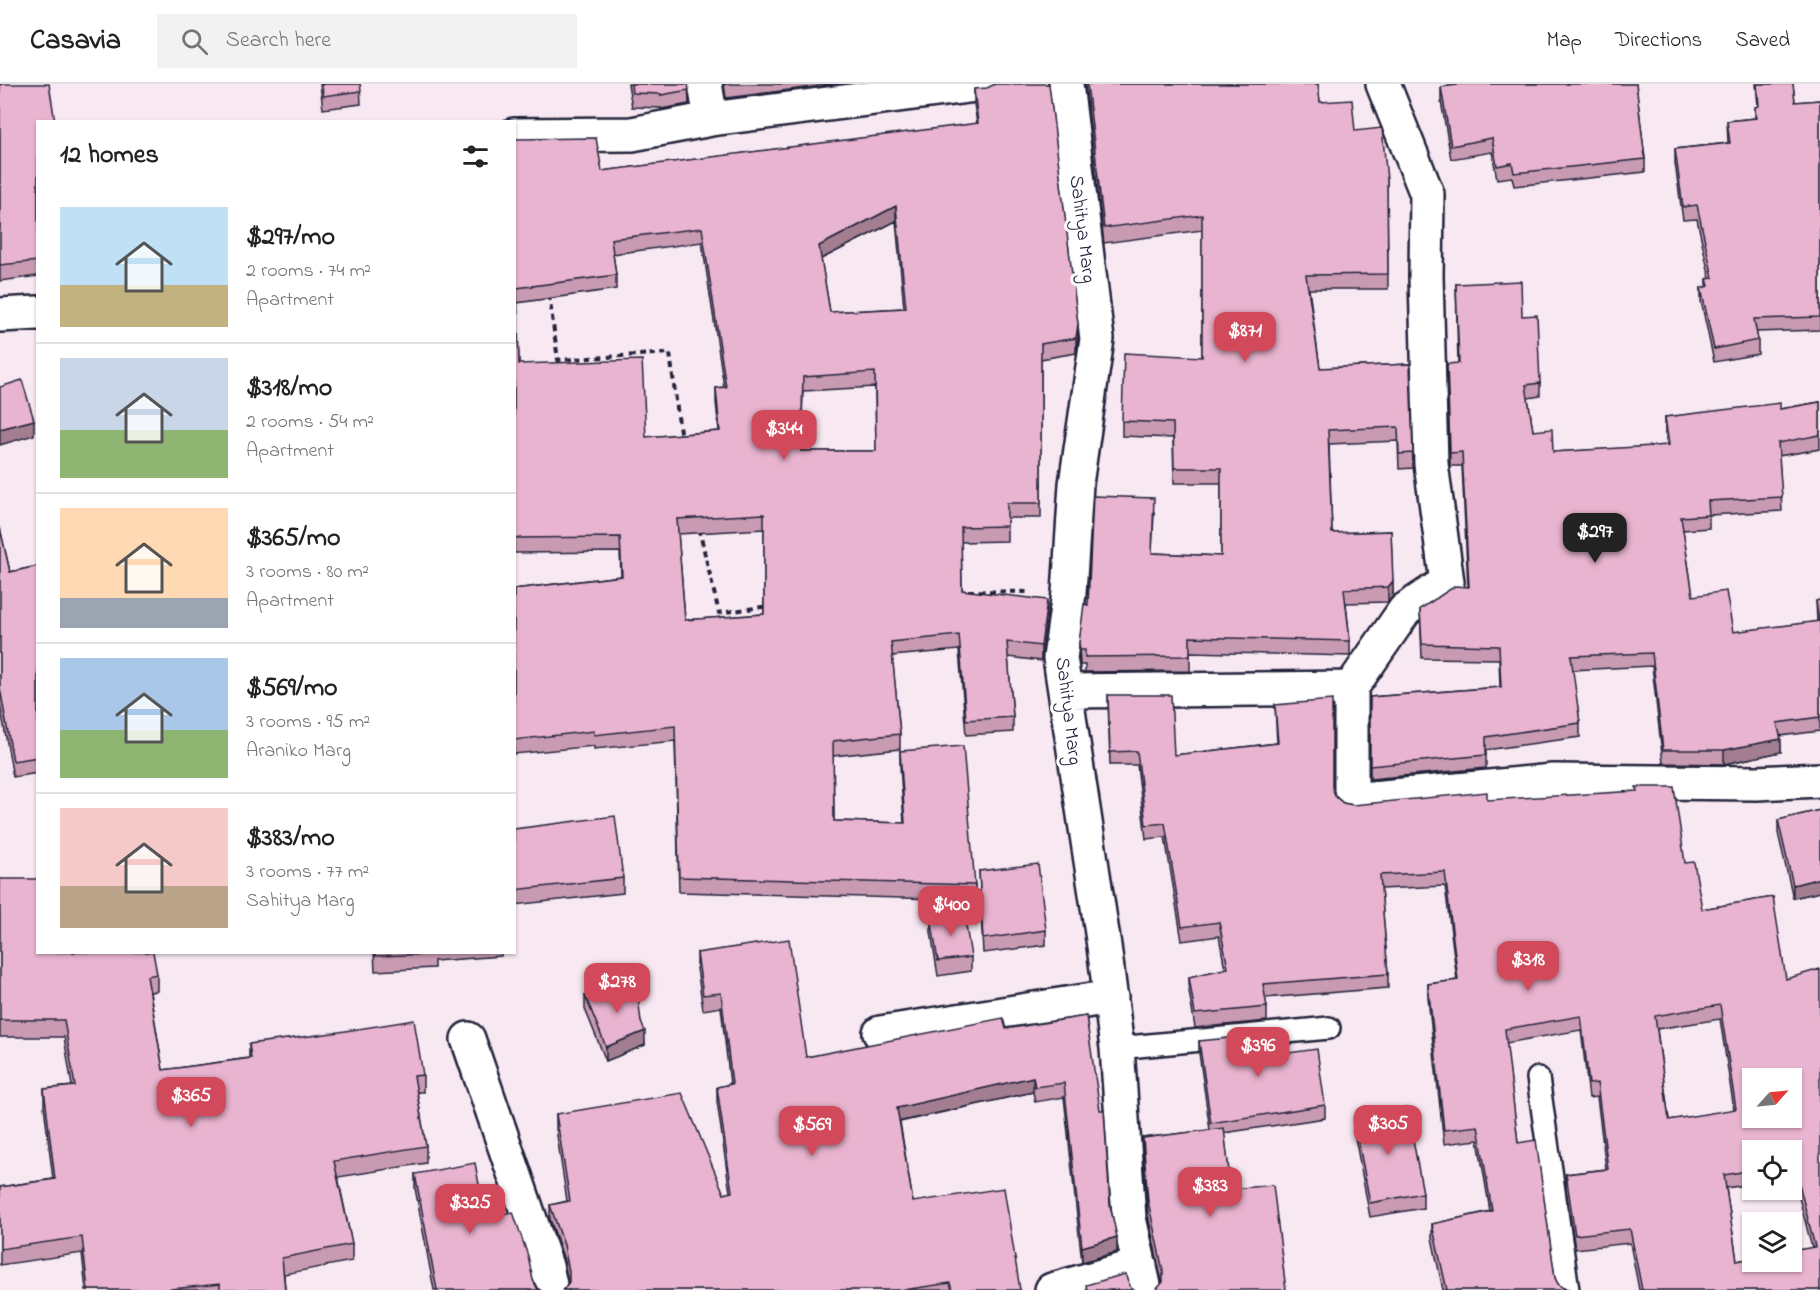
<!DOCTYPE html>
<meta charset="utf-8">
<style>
body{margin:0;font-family:"Indie Flower",sans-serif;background:#f2f2f2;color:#222;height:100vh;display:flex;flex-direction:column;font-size:22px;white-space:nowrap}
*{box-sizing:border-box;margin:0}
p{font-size:20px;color:#767676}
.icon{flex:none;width:33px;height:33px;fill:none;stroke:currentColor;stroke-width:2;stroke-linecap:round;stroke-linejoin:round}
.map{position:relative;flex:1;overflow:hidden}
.details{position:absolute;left:36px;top:36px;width:480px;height:834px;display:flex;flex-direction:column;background:#fff;border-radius:0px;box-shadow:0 2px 4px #0004}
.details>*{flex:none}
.needle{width:39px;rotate:63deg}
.fabs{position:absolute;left:1742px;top:984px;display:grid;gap:12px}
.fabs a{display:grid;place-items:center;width:60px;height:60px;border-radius:0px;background:#fff;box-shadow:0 2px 4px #0004;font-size:30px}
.price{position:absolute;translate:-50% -51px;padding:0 14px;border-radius:12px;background:#d1495b;color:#fff;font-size:20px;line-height:39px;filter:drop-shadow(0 2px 3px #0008)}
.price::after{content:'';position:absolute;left:50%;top:36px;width:18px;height:14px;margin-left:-9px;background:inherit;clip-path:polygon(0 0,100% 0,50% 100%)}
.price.on{background:#222;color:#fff}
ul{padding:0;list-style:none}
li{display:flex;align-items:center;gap:18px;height:150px;padding:0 24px}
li+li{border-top:2px solid #e0e0e0}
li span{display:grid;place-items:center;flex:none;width:168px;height:120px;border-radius:0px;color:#555}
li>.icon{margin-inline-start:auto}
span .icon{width:72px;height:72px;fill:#fffc;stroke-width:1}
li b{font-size:26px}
h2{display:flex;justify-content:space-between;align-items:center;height:72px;padding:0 24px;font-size:26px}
header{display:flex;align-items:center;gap:36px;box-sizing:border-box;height:84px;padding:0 30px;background:#fff;border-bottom:2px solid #e0e0e0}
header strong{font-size:28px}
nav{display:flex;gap:33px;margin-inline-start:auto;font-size:21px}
.search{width:420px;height:54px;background:#f2f2f2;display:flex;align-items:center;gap:15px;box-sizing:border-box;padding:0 21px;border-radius:0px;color:#767676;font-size:22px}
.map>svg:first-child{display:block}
</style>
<header>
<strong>Casavia</strong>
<div class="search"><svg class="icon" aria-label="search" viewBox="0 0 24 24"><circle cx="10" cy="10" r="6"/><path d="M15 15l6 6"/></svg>Search here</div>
<nav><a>Map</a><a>Directions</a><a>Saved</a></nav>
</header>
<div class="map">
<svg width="1820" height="1206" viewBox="0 0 1820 1206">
<rect width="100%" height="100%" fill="#f8e8f1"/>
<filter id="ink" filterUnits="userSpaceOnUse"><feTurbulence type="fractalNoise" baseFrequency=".0167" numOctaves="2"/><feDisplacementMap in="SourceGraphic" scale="12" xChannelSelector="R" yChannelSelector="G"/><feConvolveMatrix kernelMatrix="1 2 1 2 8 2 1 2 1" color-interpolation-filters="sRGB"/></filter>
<g filter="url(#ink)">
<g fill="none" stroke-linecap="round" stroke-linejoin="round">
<g stroke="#22223b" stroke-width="26">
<path id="service" d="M1117,964L1329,944
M1538,994L1568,1206"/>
</g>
<g stroke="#22223b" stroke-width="38">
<path id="minor" d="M705,0L711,35
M1066,0L1097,255L1076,400L1069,509L1060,574L1104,862L1117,964L1129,1134L1145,1206
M514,51L632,50L711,35L984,0
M0,231L38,229
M1351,604L1405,526L1447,498L1431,380L1426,193L1427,110L1383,0
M1065,607L1351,604V716L1553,697L1757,699L1820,696
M880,949L1111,913
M468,955L546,1182L551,1206
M1052,1206L1140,1181"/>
</g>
<path stroke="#22223b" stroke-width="4" stroke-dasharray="6 4.5" stroke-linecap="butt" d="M549,211L558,276L670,269L681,356
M699,445L719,529L769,522
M968,507L1029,508"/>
<use href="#service" stroke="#fff" stroke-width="21"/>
<use href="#minor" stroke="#fff" stroke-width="33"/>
</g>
<path fill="#c89bb2" stroke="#22223b" stroke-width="1.5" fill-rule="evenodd" d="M0,0L38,38V192L0,197Z
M320,0H360L361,20L323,25Z
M628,0H688L689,20L661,25V24L632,23Z
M724,0H837L726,14Z
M1085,0H1318L1320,18L1355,47L1387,96L1388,205H1309L1320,284L1410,280L1413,384L1399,385L1398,357L1329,360L1332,449L1391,447L1393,512L1388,518L1346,519L1350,557V572L1190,568V587L1085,588V581H1080L1079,559L1088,521L1154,429L1152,469L1221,472V399H1174L1173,354L1122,352V337L1202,273V146L1104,159Z
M1455,0H1636L1645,75V88L1514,102L1512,93L1497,95L1492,68L1451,75L1441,17V3L1455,1Z
M1756,0H1793L1795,18L1820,16V246L1756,248L1758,256V270L1714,278L1701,217V204L1707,202V195H1710L1697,135L1683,136L1675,79V65L1728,59L1727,37L1755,34V23L1758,22Z
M974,5L1078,255L1076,269L1041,275V434H1007V457L961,458L962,506L1047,531L1041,577L1008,573L1013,633V648L966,651L959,566L892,572L900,650V665L833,672L834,737L904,739L900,682V667L975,801V816L679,808L675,657L594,665V662L514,670V505L621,492L620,468L514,469V55L602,87L977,40L974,20ZM896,137L904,224L830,228L821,175ZM702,158L724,303L716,304V318L719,347L646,353L519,280L517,219L616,205V191L613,170ZM875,303L876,367H801L803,307ZM764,445V530L685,536L678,450Z
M1456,200L1522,232L1540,299V312L1528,314L1533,347L1553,368L1667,362L1665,346V333L1780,325L1820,318V365L1779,372L1782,427L1709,431V444L1683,446L1693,512L1733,548L1817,538L1816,517L1820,516V647L1780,652L1781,668L1724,680L1663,679L1652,582L1572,586L1580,639V653L1486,666V684L1370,695V613L1500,603L1499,575L1422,574L1420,525L1468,503L1462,382H1450V378L1447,293L1458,279Z
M0,444L10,488L38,482V689L13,693L0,620Z
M1108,611L1174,671L1277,659L1275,621L1332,702L1335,712L1343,719L1353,721L1487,716L1685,779L1702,825L1773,813L1820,1206H1639L1630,1159L1575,1165L1566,1104V1090L1606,1085L1597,1013L1589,1014L1581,946L1506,959L1518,1059L1555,1194L1558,1200L1563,1204L1569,1206H1443L1432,1154V1140L1490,1127L1478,1056L1444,1060L1428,914V900L1457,896L1445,802L1381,805L1388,890V904L1265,914L1267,923V937L1195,944L1189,907V893L1225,885L1219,852L1182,857L1165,753L1146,755L1137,681H1110ZM1720,935L1734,1026L1669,1036L1657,945ZM1752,1066H1791V1095L1794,1094L1812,1164L1737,1177L1726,1104L1752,1100Z
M1820,726V808L1793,814L1778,749V736Z
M514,745L623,794V809L514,821Z
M979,787L1046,846V861L983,869Z
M0,795L38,868L157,890V907L150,908L163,986L249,974V960L423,991V1008H417L426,1062V1079L338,1093L352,1160V1177L284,1190L285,1206H86L82,1169L0,1181V1103L53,1095L44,1022V1005L72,1002L64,953H0Z
M931,834L971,873V887L938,892L931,848Z
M374,868H501V872L434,877V884L375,887Z
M697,869L806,973L1086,932L1117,1168L1082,1178L1064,1013L1035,1018L1033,1008L900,1038L913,1118L1020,1206H562L564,1205L568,1198L564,1176L550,1135V1121L567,1117L556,1045V1030L724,1110L730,1109L717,1017V1003L730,1000L721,923L703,926L697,884Z
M585,911L641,938L645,961L606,977L585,925Z
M1199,957L1274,971L1325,1021V1034L1224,1049L1231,1105L1162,1198L1148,1131L1143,1068V1054L1210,1046L1199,969Z
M1354,1034L1423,1109V1124L1370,1133L1354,1048Z
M415,1090L485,1133L533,1196L537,1204L540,1206H434L415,1104Z"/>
<path fill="#a37e91" stroke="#22223b" stroke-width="1.5" d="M896,122V137L819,176V162Z
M1078,240V255L1076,269V254Z
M34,336V351L0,361V345Z
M1393,497V512L1388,518V503Z
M1047,516V531L1041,577V562Z
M1781,655V668L1724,680V666Z
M1820,794V808L1793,814V801Z
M645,947V961L606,977V963Z
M1033,993V1008L897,1038V1024Z
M1117,1153V1168L1082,1178V1163Z"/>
<path fill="#e9b4cf" stroke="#22223b" stroke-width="1.5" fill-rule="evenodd" d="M0,0H49L55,38H38V177L0,181Z
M322,0H360L361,7L323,12Z
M631,0H688L689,6L661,11V10L632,9Z
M995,0H1049L1078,240L1076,254L1041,260V419H1007V442L961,443L962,506L1047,516L1041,562L1007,558L1013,633L966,636L959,551L891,558L900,650L833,657L834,737L905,739L900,667L963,662L975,801L679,793L675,642L594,651V647L514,656V505L622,492L620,453L514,454V55L596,54L602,87L978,39L974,5L987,4ZM896,122L906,224L830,228L819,162ZM702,144L726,303L716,304L720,347L646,353L642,276L519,280L517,204L616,191L611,155ZM875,288L876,367H801L803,293ZM764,430V530L685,536L677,435Z
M1087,0H1318L1320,18L1352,16L1355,47L1382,44L1387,96L1388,190L1306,191L1320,284L1410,280L1413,369L1399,370L1398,343L1328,346L1332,449L1391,447L1393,497L1388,503L1344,505L1350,557L1190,553V572L1085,573V566H1080L1079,559L1084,520L1088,521L1093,412L1154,414L1152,469L1221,472V384H1174L1173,339L1122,337L1124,269L1202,273V131L1104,144Z
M1457,0H1636L1645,75L1514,89L1512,79L1497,82L1492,54L1451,62L1441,3L1457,1Z
M1757,0H1793L1795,18L1820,16V233L1754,235L1758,256L1714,265L1701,204L1709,202L1707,195L1713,194L1697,121L1683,123L1675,65L1730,59L1727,37L1756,34L1755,23L1759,22Z
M1521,197L1522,232L1537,231L1540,299L1526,301L1533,347L1552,345L1553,368L1669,361L1665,333L1780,319V325L1820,318V351L1778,359L1782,413L1708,417L1709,431L1681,433L1693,512L1726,507L1733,548L1819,537L1816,517L1820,516V633L1777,639L1781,655L1724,666H1663L1652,569L1571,572L1580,639L1486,653V671L1370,682V613L1501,603L1499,562L1422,560L1420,525L1455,502L1469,503L1462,368L1450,369V365L1447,280L1459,279L1456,200Z
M22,296L34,336L0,345V303Z
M0,444L10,488L38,482V673L13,677L0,604Z
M1108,611H1171L1174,671L1278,659L1275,621L1332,616V702L1335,712L1343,719L1353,721L1487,708V716L1637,707L1636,703H1674L1685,779L1694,778L1702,825L1773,813L1786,895L1820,885V1206H1642L1630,1145L1575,1151L1566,1090L1608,1085L1597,999L1589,1000L1581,932L1505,945L1518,1059L1536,1056L1555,1194L1558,1200L1563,1204L1569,1205V1206H1447L1432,1140L1492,1127L1478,1042L1444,1046L1428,900L1458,896L1445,788L1380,791L1388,890L1263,900L1267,923L1195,930L1189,893L1228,884L1219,838L1182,843L1165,739L1146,741L1137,667L1110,668ZM1720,921L1736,1025L1669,1036L1655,932ZM1752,994H1791V1034H1752ZM1752,1066H1791V1081L1794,1080L1815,1163L1791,1167V1178H1752V1174L1737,1177L1724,1091L1752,1086Z
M1820,726V794L1793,801L1778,736Z
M615,732L623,794L514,806V745Z
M1038,780L1046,846L983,855L979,787Z
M0,795H38V868H153L157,890L147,892L163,986L251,974L249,960L333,949L414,936L423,991L414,992L426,1062L334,1077L352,1160L282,1174L285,1206H220V1200L161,1206H88L82,1153L0,1165V1103L55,1095L44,1005L75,1002L64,936H0Z
M964,829L971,873L938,877L931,834Z
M789,855L806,973L1003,934L1006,945L1086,932L1100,1026H1104L1110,1121L1117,1153L1082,1163L1064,999L1035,1003L1033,993L897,1024L913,1118L1004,1104L1020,1206H952L950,1199L903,1206H562L564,1205L569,1198V1188L564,1161L550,1121L570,1117L556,1030L682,1009L724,1110L732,1108L717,1003L732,1000L721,909L703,911L697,869Z
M375,868H434V870L375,872Z
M637,903L641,938L645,947L606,963L585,911Z
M1270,950L1274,971L1317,965L1325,1021L1211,1039L1199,957Z
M1407,1024L1423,1109L1370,1119L1354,1034Z
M1224,1044L1231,1105L1273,1101L1286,1206H1156L1163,1198V1187L1148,1117L1143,1054Z
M475,1079L485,1133L513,1128L528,1172L533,1196L537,1204L540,1206H437L415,1090Z
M1125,1190L1131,1204L1134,1206H1087L1086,1201Z"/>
</g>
<g text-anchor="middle" stroke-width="6" stroke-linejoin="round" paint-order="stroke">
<g font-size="20" fill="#22223b" stroke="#fff">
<text transform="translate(1084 145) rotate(83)" y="7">Sahitya Marg</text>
<text transform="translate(1070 627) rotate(83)" y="7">Sahitya Marg</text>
</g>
</g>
</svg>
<div class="fabs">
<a><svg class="needle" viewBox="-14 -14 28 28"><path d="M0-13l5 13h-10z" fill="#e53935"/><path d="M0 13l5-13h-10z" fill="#767676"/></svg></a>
<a><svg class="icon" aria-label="locate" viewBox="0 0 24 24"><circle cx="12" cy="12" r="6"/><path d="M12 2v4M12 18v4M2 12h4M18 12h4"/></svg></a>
<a><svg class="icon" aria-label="layers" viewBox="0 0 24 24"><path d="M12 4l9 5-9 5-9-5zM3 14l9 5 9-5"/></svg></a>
</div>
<b class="price" style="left:1245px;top:279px">$871</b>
<b class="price" style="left:784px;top:377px">$344</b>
<b class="price on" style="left:1595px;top:480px">$297</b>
<b class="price" style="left:951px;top:853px">$400</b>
<b class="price" style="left:1528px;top:908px">$318</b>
<b class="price" style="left:617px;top:930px">$278</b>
<b class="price" style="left:1258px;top:994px">$396</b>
<b class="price" style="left:191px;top:1044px">$365</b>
<b class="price" style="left:1388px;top:1072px">$305</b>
<b class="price" style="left:812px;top:1073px">$569</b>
<b class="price" style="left:1210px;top:1134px">$383</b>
<b class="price" style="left:470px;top:1151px">$325</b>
<section class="details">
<h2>12 homes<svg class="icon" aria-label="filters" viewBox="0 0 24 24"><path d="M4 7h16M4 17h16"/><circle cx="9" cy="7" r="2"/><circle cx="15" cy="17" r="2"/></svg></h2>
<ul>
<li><span style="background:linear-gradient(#bfe0f5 65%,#c2b280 0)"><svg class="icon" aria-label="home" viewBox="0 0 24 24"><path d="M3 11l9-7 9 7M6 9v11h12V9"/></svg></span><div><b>$297/mo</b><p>2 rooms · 74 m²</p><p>Apartment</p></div></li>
<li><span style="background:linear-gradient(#c9d6e8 60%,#8fb573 0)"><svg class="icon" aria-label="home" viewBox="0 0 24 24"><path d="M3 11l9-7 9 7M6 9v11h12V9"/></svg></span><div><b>$318/mo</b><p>2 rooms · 54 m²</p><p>Apartment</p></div></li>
<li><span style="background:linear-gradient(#ffd9b3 75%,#9aa5b1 0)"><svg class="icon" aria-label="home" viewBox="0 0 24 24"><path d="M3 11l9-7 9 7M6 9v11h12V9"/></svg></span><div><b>$365/mo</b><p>3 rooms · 80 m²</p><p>Apartment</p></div></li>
<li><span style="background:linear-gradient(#a9c7e8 60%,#8fb573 0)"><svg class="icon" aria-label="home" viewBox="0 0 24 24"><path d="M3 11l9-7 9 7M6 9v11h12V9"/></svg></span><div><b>$569/mo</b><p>3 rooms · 95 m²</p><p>Araniko Marg</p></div></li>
<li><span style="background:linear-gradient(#f6c9c9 65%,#b9a48a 0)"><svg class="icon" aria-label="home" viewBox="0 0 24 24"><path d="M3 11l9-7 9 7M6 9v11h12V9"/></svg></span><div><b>$383/mo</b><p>3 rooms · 77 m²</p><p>Sahitya Marg</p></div></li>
</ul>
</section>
</div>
